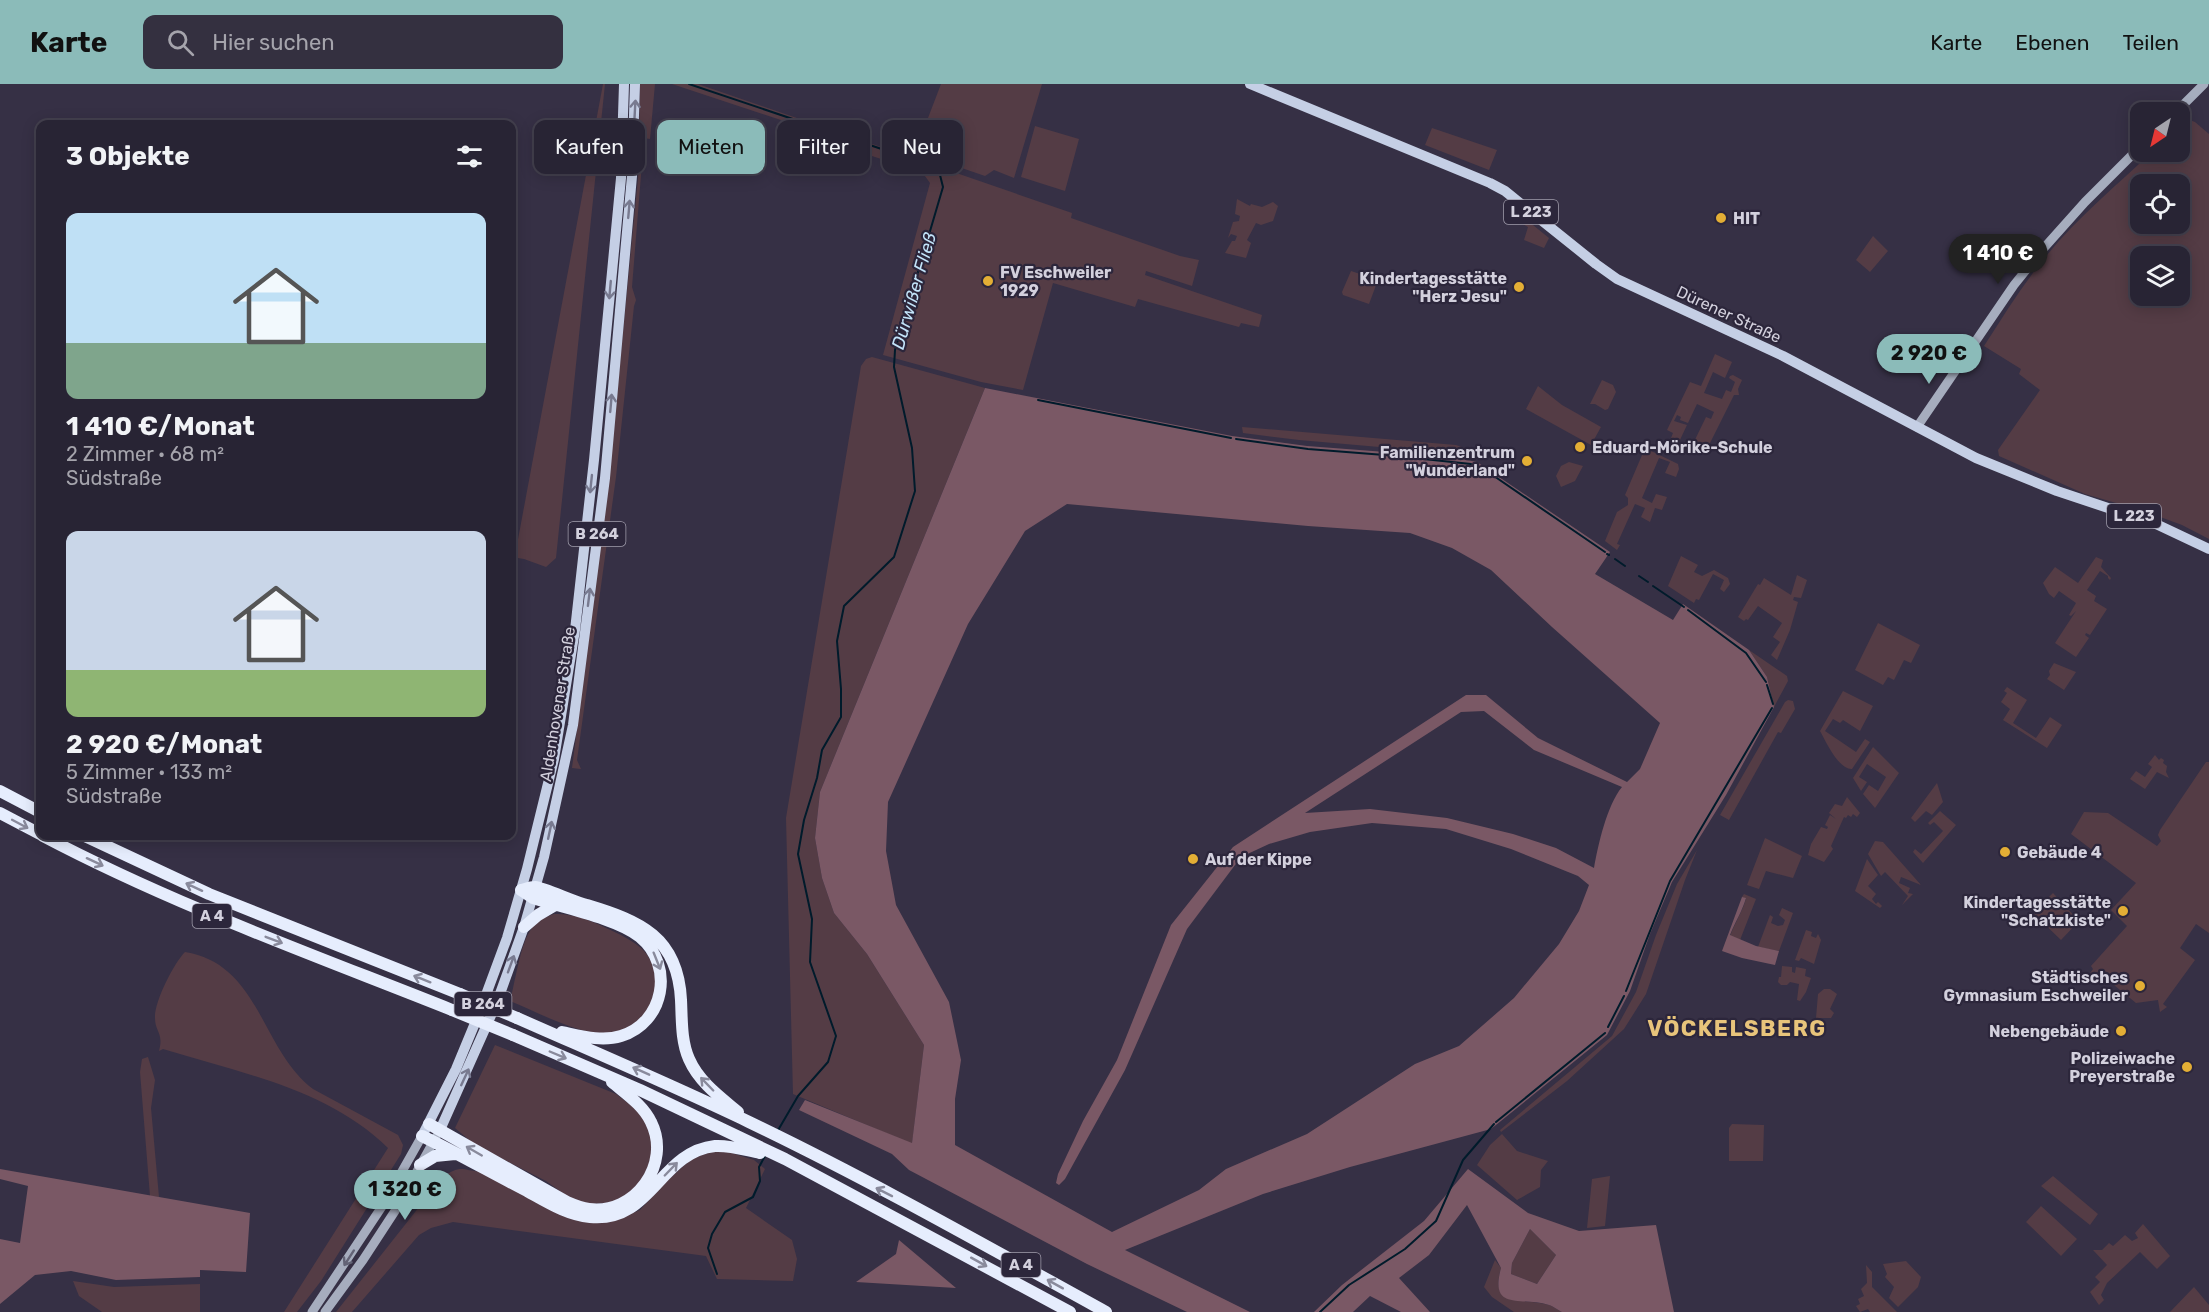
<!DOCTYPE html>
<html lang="de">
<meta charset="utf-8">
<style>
body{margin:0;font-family:Rubik,sans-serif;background:#343040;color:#f1f3f6;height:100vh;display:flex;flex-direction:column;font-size:22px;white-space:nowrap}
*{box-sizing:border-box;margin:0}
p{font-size:20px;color:#a5a4ac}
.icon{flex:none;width:33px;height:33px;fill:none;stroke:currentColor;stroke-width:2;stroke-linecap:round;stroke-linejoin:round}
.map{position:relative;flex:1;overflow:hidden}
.side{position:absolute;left:36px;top:36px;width:480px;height:720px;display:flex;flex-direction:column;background:#282434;border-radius:12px;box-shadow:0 3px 15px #0003,0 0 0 2px #44414f}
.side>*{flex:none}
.guide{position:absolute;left:534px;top:36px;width:570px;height:54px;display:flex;gap:12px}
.needle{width:39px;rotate:215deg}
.controls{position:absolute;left:2130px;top:18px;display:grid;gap:12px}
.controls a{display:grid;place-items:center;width:60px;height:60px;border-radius:12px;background:#282434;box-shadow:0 3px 15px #0003,0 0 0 2px #44414f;font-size:30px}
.price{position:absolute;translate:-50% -51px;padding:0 14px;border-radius:21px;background:#8bbbb9;color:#111;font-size:20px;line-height:39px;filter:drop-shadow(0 2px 3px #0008)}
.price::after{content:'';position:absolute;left:50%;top:36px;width:18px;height:14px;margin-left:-9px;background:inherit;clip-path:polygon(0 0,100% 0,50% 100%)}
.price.on{background:#222;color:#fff}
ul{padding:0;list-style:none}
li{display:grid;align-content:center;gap:12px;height:318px;padding:0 30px}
li span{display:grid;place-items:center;height:186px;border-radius:12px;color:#555}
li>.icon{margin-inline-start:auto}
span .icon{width:108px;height:108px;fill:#fffc;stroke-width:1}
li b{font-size:26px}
h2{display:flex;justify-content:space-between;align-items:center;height:72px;padding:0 30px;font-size:26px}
.chip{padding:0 21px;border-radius:12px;background:#282434;box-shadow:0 3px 15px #0003,0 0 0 2px #44414f;font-size:21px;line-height:54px}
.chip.on{background:#8bbbb9;color:#111}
header{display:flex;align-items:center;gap:36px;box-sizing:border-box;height:84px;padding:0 30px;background:#8bbbb9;color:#111}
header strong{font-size:28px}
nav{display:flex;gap:33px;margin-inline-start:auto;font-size:21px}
.search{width:420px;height:54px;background:#343040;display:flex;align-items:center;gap:15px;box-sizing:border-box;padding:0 21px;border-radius:12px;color:#a5a4ac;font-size:22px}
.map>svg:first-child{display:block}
</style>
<header>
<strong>Karte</strong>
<div class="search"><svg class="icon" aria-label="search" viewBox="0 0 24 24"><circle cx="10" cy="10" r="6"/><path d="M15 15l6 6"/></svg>Hier suchen</div>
<nav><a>Karte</a><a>Ebenen</a><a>Teilen</a></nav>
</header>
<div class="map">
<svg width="2209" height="1228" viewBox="0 0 2209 1228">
<rect width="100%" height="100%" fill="#363045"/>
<path fill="#543c45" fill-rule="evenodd" d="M603,0H605L556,474L546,483L524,475L512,473V466H516Z
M640,0H655L650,55L644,54L632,203L636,216L634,222L616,393L577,676L581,685L572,684L609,393L638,94Z
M672,0H698L1072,129L1071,134L1180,172L1199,176L1192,202L1146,187L1145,191L1262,231L1259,243L1241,239L1239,243L1138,215L1135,223L1053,199L1023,306L981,298L883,271L930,99L922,88L806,51L808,45Z
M941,0H1042L1014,94L994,86L985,92L915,68Z
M2187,35L2195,38L2209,50V455L2182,441L2144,427L2085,410L1999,372L1998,366L2040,306L2019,290L2021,285L1984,262C2004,231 2023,200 2047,171C2078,133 2117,101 2152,68H2180V42ZM2140,100H2180V140H2140ZM2180,172V212H2140V172Z
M1035,42L1079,55L1065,107L1021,93Z
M1432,44L1497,66L1489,86L1425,61Z
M1237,115L1250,122L1251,120L1262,123L1273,118L1278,122L1273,137L1261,141L1256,139L1247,156L1251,159L1246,174L1225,169L1232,157H1235L1237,152L1231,150L1228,154L1233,138L1239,137L1240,132L1235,130Z
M1523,133L1549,154L1544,164L1524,156L1528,143L1521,139Z
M1873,152L1888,167L1870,188L1856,176Z
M1351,187L1378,196L1369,220L1343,211L1342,208Z
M1715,270L1732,278L1725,294L1713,288L1704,309L1722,315L1726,306L1731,308L1735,298L1729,294L1730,292L1733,291L1742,296L1738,305L1739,311H1734L1704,371L1691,364L1706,333L1711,335L1714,328L1697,320L1688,339L1680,336L1681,333L1677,331L1674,337L1687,341L1679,358L1671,354L1673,349L1667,346L1690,298L1701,302Z
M872,273L985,304L820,708L815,754L822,794L834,829L867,870L924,961L912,1060L793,1010L786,734L861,282L866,275Z
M1602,296L1613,301L1616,308L1608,325L1605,326L1595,320H1590Z
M1538,302L1562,321L1601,343L1591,361L1526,325Z
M1242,343L1456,361L1482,370L1475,374L1448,369L1299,356L1243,349Z
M1645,364L1678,380L1679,385L1676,393L1665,389L1670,378L1659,374L1642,414L1652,419L1656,410L1667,413L1662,426L1655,424L1650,438L1641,433L1645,424L1635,420L1617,460L1620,461L1617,466L1605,457L1617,428L1628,421V414L1625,411Z
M1569,378L1583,382L1575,397L1561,403L1556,392L1561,382Z
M1681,472L1698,481L1694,488L1702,492L1714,486L1728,494L1730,500L1724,508L1720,505L1724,496L1713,490L1699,516L1696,515L1694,519L1668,502Z
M2096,473L2103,476L2101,483L2111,494L2110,496L2108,494V492L2100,487L2087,506L2096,512L2094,517L2107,525L2090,551L2086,549L2085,551L2089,554L2076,573L2055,559L2076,527L2071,532L2069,531L2076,519L2059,507L2054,514L2049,510L2043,499L2055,483L2078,499Z
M1797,491L1807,496L1801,514L1794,513L1793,516L1798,518L1790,546L1777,576L1771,571L1780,558L1773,553L1782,539L1758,522L1748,536L1746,535L1744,537L1738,533L1758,500L1760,501L1764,494L1791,511Z
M1878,539L1920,561L1911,579L1904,576L1894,596L1888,593L1883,601L1855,586Z
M1749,566L1787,592L1788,597L1774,623L1767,593Z
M2054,579L2076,588L2064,606L2047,595L2050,591L2049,587Z
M2007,603L2027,616L2013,639L2036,654L2050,633L2062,641L2047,664L2003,636L2010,625L2001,618L2007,609L2004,607Z
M1843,607L1873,622L1860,647L1843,636L1840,639L1833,635L1825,647L1856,668L1865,655L1870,658L1852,685C1839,686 1826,658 1820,647Z
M1788,616L1793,617L1795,625L1781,649L1778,648L1729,736L1720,731L1785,618Z
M1873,663L1899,689L1875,724L1863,710L1869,701L1878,707L1886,693L1867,680L1859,693L1867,698L1861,707L1853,694Z
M2155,671L2159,676L2161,674L2164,676L2163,679L2167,682L2166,688L2169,694L2157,688L2145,705L2130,695L2136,687L2145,693L2152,683L2148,680Z
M2206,678H2209V849L2196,840L2180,864L2195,876L2163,920L2167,923L2160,928L2158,916L2136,919L2098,888L2091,895L2088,892L2093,885L2091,882L2127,842L2111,826L2136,799L2071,750L2084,728L2108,729L2157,762L2161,757L2158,751L2160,746Z
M1937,699L1943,718L1932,731L1926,727L1915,738L1911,734Z
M1847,713L1860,729L1857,733L1853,730L1851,733L1848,731L1846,734L1844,733L1831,762L1833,765L1824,778L1808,771L1811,760L1821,743L1827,745L1828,743L1825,741L1830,731L1836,735L1829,729L1835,720L1842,722Z
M1940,727L1956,741L1923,779L1913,768L1915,765L1921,770L1943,747L1934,738L1930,741L1928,739Z
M1765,754L1802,772L1793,794L1766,787L1759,805L1747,801Z
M1875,757L1883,758L1921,801L1901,793L1899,799L1910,804L1908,809L1913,810L1902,821L1908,812L1885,788L1881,792L1868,770Z
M1697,766L1685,796L1646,910L1624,945L1567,997L1501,1048L1500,1046L1612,952L1636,908L1656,851L1677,800Z
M1867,775L1878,791L1868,802L1876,810L1872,815L1876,820L1878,818L1882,822L1880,824L1855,807Z
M2053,809L2079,837L2061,856L2033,829Z
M1744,810L1756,815L1740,856L1730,852C1735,839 1742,828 1746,815L1742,813Z
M1782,824L1793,829L1779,867L1758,863L1770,831L1773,833L1771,839L1778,842L1783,841L1785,836L1779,831Z
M554,830C571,829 591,836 606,844C619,850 635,857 645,868C661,887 657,917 642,935C633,946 609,952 595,949C566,944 537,928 510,917C515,899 520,862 530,847C535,838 545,833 554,830Z
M1806,846L1812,848L1811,852L1816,854L1818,850L1821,856L1814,880L1801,874L1799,877L1795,876Z
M185,868C260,880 261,966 313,1005L398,1051L403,1061L401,1070L321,1197L297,1228H284L388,1064C328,1005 241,989 163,965L159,967C164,949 155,948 155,934C154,918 174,879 185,868Z
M1782,882L1792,883V888L1795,889L1796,883L1806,885L1805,892L1811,894L1806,908L1800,917L1797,916L1799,900L1790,898L1787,901H1781L1778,898L1779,893H1781Z
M1824,905H1830L1837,910L1830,925L1834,929L1831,934H1816L1818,910Z
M495,961L616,1010L641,1029L651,1052L652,1068L648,1084L637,1103L616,1118L579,1121L546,1097L475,1061L455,1044Z
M148,973L155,996L151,1024L159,1113L150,1112L140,988L142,975Z
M1732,1040L1764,1041L1763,1077H1729V1044Z
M1502,1050L1517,1067L1548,1077L1541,1086L1540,1103L1517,1116L1477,1081L1490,1061Z
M719,1065L754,1076L765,1085L746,1124L792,1156L797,1175L793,1197L717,1195L706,1172L453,1138L431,1144L419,1151L352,1228H336L442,1094C460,1080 462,1086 481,1088L623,1133L640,1126L665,1099L691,1075Z
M1610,1092L1605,1142L1587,1144L1592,1095Z
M2053,1092L2098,1130L2090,1141L2041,1102Z
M2041,1122L2077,1155L2061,1172L2026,1138Z
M2143,1140L2170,1172L2157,1185L2140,1168L2107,1199L2101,1211L2104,1216L2099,1221L2090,1208L2100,1198L2095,1193L2107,1181L2093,1166H2102L2109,1159L2113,1162L2125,1151L2132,1157L2138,1154L2135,1149Z
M1530,1145L1556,1171L1537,1200L1511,1190L1512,1179Z
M1495,1176L1501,1184C1489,1227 1522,1212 1549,1221C1553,1222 1558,1226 1562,1228H1514L1492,1213L1484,1203Z
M1906,1177L1921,1193L1918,1203L1898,1223L1889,1214L1894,1203L1885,1193L1887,1190L1883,1180Z
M1866,1181L1872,1188V1203L1897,1228H1870L1868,1225L1860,1228L1856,1222L1860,1220L1858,1215L1864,1212L1861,1205L1867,1199Z
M73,1197L114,1203L200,1200V1228H102L79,1212Z
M2194,1203L2209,1221V1228H2170Z"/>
<path fill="#7a5865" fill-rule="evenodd" d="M985,304L1232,352L1307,362L1451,373L1477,378L1610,468L1595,490L1673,536L1683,520L1749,566L1767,593L1774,623L1726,711L1672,798L1650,850L1630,907L1607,951L1491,1045L1350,1083L1263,1110L1125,1166L1250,1228H1187L1087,1180L909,1086L892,1070L799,1026L805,1016L912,1059L924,961L867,870L834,829L822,794L815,754L820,708ZM1067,420L1308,442L1410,449L1452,464L1491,486L1552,543L1660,639L1640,685L1627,698L1538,654L1486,611H1466L1233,763L1171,841L1117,976L1083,1037L1058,1090L1056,1099L1059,1101L1065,1095L1125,986L1187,845L1241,773L1269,760L1310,748L1372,739L1446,745L1511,765L1578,792L1589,801L1579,827L1559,860L1514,914L1459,962L1415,980L1307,1050L1226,1085L1199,1106L1112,1148L955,1061V1015L961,976L949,918L896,821L886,767L888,718L968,540L1025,447ZM1484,627L1534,666L1622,703C1607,721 1598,761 1594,784L1556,764L1513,750L1447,734L1370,725L1305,729L1461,628Z
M1742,813L1746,814C1742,828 1735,838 1730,851L1756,862L1779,867L1775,881L1742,874L1722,867Z
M0,1085L250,1129L246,1188L200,1186V1193L116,1196L71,1187L35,1191L0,1220V1155L20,1159L28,1102L0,1095Z
M1468,1085L1528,1129L1579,1147L1656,1141L1674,1228H1562C1558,1226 1553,1222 1549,1221C1521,1212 1489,1228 1501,1184L1467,1121L1429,1171L1399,1194L1430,1228H1401L1370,1212L1353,1228H1314L1342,1201L1424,1137ZM1530,1145L1556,1171L1537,1200L1511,1190L1512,1179Z
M899,1156L956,1204L856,1198L896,1170Z"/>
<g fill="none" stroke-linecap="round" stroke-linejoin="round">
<path stroke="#001b2b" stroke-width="2" d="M689,0L926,80L939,87L943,103L895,266L894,283L912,364L915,407L894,473L844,522L837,557L841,605V633L822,666L817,694L804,736L798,770L812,835L810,878L836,952L828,978L798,1012L777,1048
M1038,316L1231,354
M1236,355L1308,365L1410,373
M1414,374L1471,380
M1491,390L1605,468
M1607,470L1609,471
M1615,475L1625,482
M1639,492L1648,498
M1653,502L1684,523
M1688,526L1746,569L1766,598
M1767,601L1773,620
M1626,907L1670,797L1772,624
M1608,943L1624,912
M1496,1038L1605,949
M717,1190L708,1164L712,1150L725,1128L753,1113L760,1097L759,1083L765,1072
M1320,1228L1349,1201L1405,1165L1436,1137L1463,1076L1494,1040"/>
<path stroke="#a6adbe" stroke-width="9" d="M2176,28L2204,0
M1917,343L2014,201L2043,165L2085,118L2140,63
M312,1228L383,1121L422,1052
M325,1228L363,1176L395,1127L436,1053"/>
<path stroke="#c5cfe5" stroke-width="10" d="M1250,0L1490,99L1505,107L1596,180L1617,195L1783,272L1976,374L2057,407L2156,440L2209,465
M440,1046L497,918L524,843L544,773L573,641L605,394L632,92L635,0
M422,1052L456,985L480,927L507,854L527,785L554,675L575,546L594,376L621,94L624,0"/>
<path stroke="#e6edfd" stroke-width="12" d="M0,707L40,728
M0,729L40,750
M43,752C174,821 314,871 452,926
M85,752L209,810L460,910
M521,806C525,805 531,803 535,803C545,804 574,818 587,821C640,837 678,853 681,916C682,936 681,957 689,975C699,998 720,1013 738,1028
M521,806L533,814C561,823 619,835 640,853C675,882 664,939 621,952C602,958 581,952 562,948
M524,843L538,831L555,821
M517,934C594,968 672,1001 749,1038C870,1096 988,1163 1106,1228
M513,951L640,1006L785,1075L1070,1228
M429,1040L567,1118C574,1121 581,1124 589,1125C635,1131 672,1080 651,1038C643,1021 626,1010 612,998
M422,1052C457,1069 492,1089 527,1107C547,1118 567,1131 590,1133C652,1139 659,1068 715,1062C730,1061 745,1066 760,1069
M420,1081L435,1072L455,1070"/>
<path stroke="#e6edfd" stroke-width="12" d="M460,910L517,934
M452,926L513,951"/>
</g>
<defs><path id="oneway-shaft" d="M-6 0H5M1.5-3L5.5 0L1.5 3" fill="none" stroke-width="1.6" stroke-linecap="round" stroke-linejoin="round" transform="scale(1.5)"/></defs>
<g stroke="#787a90">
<use href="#oneway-shaft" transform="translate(635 25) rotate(-87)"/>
<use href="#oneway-shaft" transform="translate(629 125) rotate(-85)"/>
<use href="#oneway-shaft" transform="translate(610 206) rotate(95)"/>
<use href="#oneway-shaft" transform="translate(611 319) rotate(-85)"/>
<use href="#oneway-shaft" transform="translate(591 400) rotate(96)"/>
<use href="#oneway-shaft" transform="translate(589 513) rotate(-83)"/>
<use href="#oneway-shaft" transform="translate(550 746) rotate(-78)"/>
<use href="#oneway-shaft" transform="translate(511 880) rotate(-70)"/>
<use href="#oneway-shaft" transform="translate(465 993) rotate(-65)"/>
</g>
<g stroke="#898a9c">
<use href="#oneway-shaft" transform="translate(20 740) rotate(28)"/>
<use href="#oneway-shaft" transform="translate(95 778) rotate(25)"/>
<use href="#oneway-shaft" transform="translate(194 803) rotate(-155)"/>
<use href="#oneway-shaft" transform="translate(274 856) rotate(21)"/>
<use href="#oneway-shaft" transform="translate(657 877) rotate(68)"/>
<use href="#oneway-shaft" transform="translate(422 895) rotate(-158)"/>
<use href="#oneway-shaft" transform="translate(558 971) rotate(23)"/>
<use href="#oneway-shaft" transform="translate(641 987) rotate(-156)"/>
<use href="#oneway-shaft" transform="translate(707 1000) rotate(-134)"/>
<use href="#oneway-shaft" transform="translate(474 1067) rotate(-150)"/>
<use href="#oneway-shaft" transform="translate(671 1085) rotate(-46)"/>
<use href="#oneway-shaft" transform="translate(884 1108) rotate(-153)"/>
<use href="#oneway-shaft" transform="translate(979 1178) rotate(29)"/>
<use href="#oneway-shaft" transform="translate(1055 1200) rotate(-151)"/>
</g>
<use stroke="#636376" href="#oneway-shaft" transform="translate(349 1174) rotate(123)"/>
<g fill="#e3ae35" stroke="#2c263b" stroke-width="2">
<circle cx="1721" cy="134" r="6"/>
<circle cx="988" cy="197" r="6"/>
<circle cx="1519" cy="203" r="6"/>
<circle cx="1580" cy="363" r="6"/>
<circle cx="1527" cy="377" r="6"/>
<circle cx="2005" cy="768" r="6"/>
<circle cx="1193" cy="775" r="6"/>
<circle cx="2123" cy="827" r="6"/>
<circle cx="2140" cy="902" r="6"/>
<circle cx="2121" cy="947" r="6"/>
<circle cx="2187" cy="983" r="6"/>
</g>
<g text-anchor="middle" stroke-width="4.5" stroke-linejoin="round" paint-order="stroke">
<g fill="#2c263b" stroke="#a19dac" stroke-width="1.5">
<rect x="1504" y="116" width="54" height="24" rx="4.5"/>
<rect x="2107" y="420" width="54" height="24" rx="4.5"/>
<rect x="568.5" y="438" width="57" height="24" rx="4.5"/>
<rect x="192.5" y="820" width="39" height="24" rx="4.5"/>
<rect x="454.5" y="908" width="57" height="24" rx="4.5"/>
<rect x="1001.5" y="1169" width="39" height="24" rx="4.5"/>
</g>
<g font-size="15" font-weight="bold" fill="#d3d0dd">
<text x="1531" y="133">L 223</text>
<text x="2134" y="437">L 223</text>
<text x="597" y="455">B 264</text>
<text x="212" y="837">A 4</text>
<text x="483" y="925">B 264</text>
<text x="1021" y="1186">A 4</text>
</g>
<g font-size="16" font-weight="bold" fill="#d3d0dd" stroke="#2c263b" text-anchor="end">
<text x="1733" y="140" text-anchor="start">HIT</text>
<text x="1000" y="194" text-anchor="start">FV Eschweiler<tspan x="1000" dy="18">1929</tspan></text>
<text x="1507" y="200">Kindertagesstätte<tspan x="1507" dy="18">"Herz Jesu"</tspan></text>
<text x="1592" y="369" text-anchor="start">Eduard-Mörike-Schule</text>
<text x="1515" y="374">Familienzentrum<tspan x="1515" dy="18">"Wunderland"</tspan></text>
<text x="2017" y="774" text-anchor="start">Gebäude 4</text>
<text x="1205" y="781" text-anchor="start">Auf der Kippe</text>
<text x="2111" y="824">Kindertagesstätte<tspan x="2111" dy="18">"Schatzkiste"</tspan></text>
<text x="2128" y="899">Städtisches<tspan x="2128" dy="18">Gymnasium Eschweiler</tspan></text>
<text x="2109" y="953">Nebengebäude</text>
<text x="2175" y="980">Polizeiwache<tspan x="2175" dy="18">Preyerstraße</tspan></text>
</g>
<g font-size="16" fill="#d3d0dd" stroke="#2c263b">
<text transform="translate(1729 230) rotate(25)" y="6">Dürener Straße</text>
<text transform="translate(557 620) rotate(-81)" y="6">Aldenhovener Straße</text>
</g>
<g font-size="18" font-style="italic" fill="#c3e4fa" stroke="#2c263b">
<text transform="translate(914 207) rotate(-74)" y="6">Dürwißer Fließ</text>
</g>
<g font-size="22" font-weight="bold" letter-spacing="1.5" fill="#e8c47b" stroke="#2c263b">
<text x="1737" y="952">VÖCKELSBERG</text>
</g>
</g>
</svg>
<div class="controls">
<a><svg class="needle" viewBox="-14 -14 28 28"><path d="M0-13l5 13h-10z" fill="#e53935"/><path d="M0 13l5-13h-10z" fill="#a5a4ac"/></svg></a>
<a><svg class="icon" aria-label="locate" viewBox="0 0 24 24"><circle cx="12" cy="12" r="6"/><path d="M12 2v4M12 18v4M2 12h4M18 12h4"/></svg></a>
<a><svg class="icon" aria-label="layers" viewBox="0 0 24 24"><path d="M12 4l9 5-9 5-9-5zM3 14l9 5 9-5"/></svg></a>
</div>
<b class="price on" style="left:1998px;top:201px">1 410 €</b>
<b class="price" style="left:1929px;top:301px">2 920 €</b>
<b class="price" style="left:405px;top:1137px">1 320 €</b>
<div class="guide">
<a class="chip">Kaufen</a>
<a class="chip on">Mieten</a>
<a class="chip">Filter</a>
<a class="chip">Neu</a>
</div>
<section class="side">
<h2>3 Objekte<svg class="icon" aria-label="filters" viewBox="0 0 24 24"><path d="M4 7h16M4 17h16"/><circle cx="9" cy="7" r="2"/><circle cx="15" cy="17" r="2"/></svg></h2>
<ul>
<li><span style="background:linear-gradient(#bfe0f5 70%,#7fa58c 0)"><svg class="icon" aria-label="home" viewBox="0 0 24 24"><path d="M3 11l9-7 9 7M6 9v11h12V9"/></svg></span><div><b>1 410 €/Monat</b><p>2 Zimmer · 68 m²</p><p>Südstraße</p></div></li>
<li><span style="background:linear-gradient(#c9d6e8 75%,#8fb573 0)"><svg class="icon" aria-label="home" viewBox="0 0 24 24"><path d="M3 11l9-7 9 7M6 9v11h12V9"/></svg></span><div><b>2 920 €/Monat</b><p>5 Zimmer · 133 m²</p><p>Südstraße</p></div></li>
</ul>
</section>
</div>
